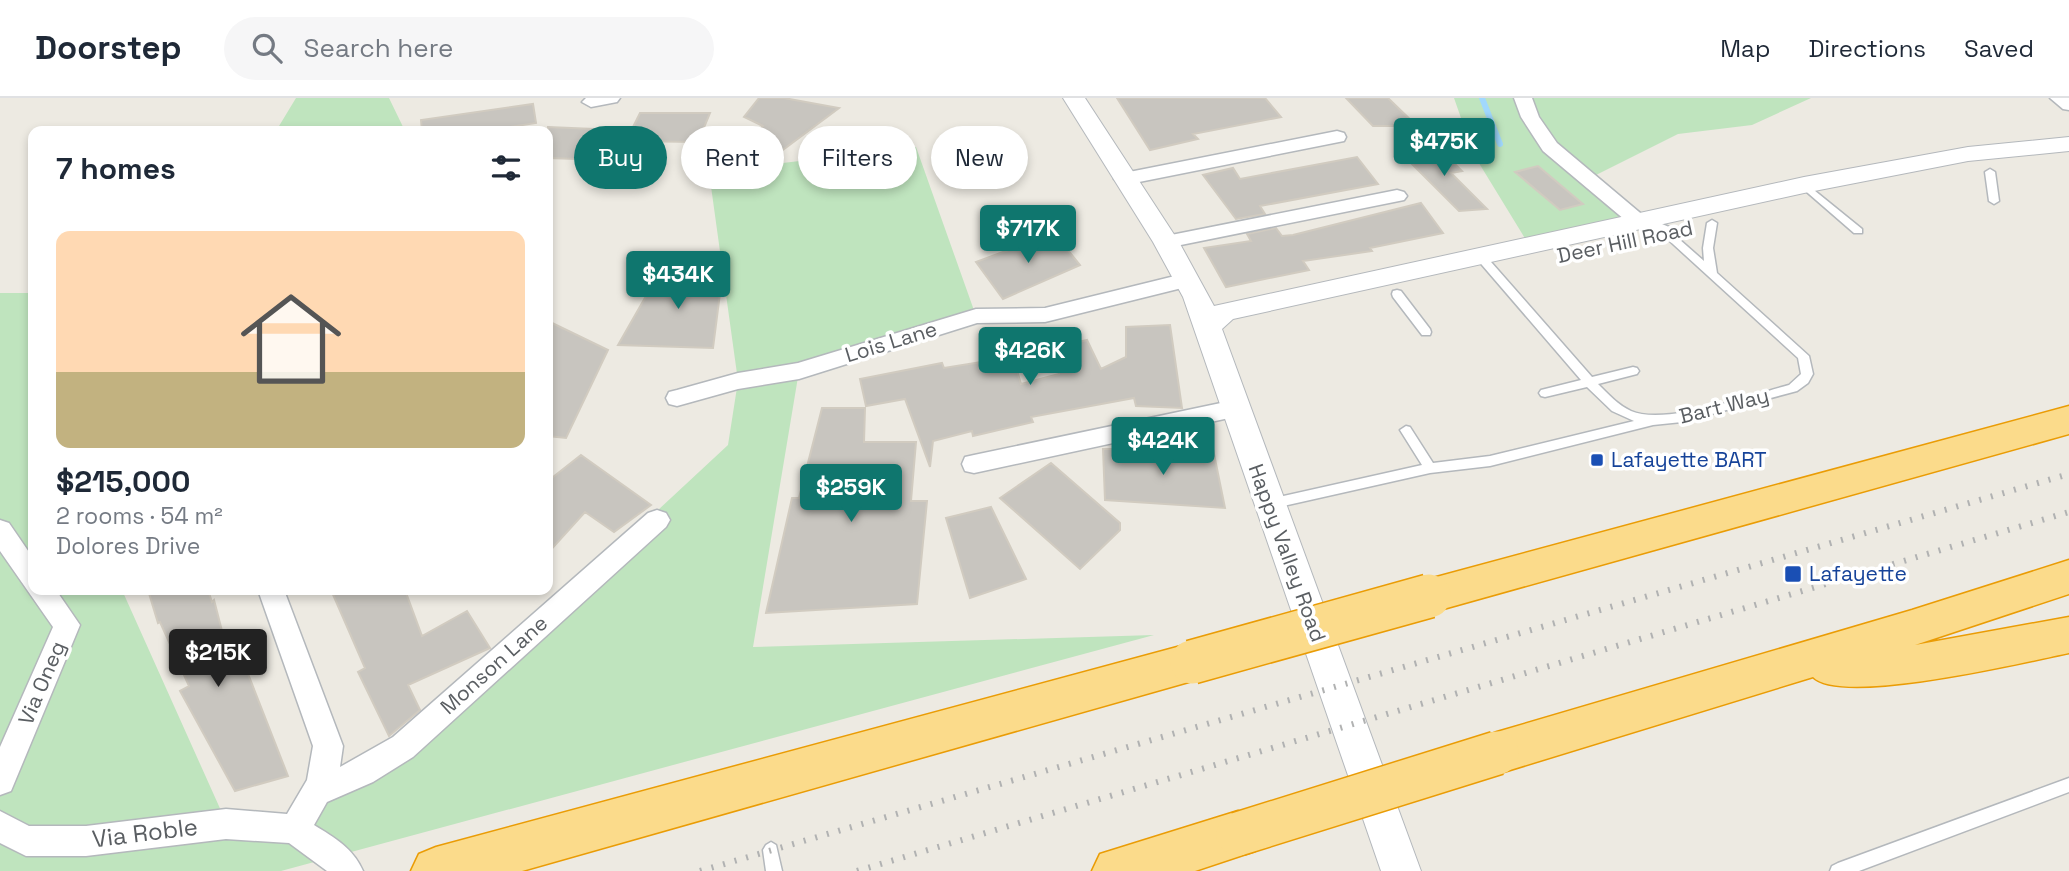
<!DOCTYPE html>
<meta charset="utf-8">
<style>
body{margin:0;font-family:"Space Grotesk",sans-serif;background:#f6f6f7;color:#1f2937;height:100vh;display:flex;flex-direction:column;font-size:26px;white-space:nowrap}
*{box-sizing:border-box;margin:0}
p{font-size:23px;color:#747a83}
.icon{flex:none;width:38px;height:38px;fill:none;stroke:currentColor;stroke-width:2;stroke-linecap:round;stroke-linejoin:round}
.map{position:relative;flex:1;overflow:hidden}
.side{position:absolute;left:28px;top:28px;width:525px;height:469px;display:flex;flex-direction:column;background:#fff;border-radius:14px;box-shadow:0 4px 10px #0003}
.side>*{flex:none}
.banner{position:absolute;left:574px;top:28px;width:665px;height:63px;display:flex;gap:14px}
.price{position:absolute;translate:-50% -60px;padding:0 16px;border-radius:7px;background:#0f766e;color:#fff;font-size:23px;line-height:46px;filter:drop-shadow(0 2px 4px #0008)}
.price::after{content:'';position:absolute;left:50%;top:42px;width:21px;height:16px;margin-left:-10px;background:inherit;clip-path:polygon(0 0,100% 0,50% 100%)}
.price.current{background:#222;color:#fff}
ul{padding:0;list-style:none}
li{display:grid;align-content:center;gap:14px;height:371px;padding:0 28px}
li+li{border-top:2px solid #e0e1e3}
li span{display:grid;place-items:center;height:217px;border-radius:14px;color:#555}
li>.icon{margin-inline-start:auto}
span .icon{width:126px;height:126px;fill:#fffc;stroke-width:1}
li b{font-size:30px}
h2{display:flex;justify-content:space-between;align-items:center;height:84px;padding:0 28px;font-size:30px}
.chip{padding:0 24px;border-radius:32px;background:#fff;box-shadow:0 4px 10px #0003;font-size:24px;line-height:63px}
.chip.current{background:#0f766e;color:#fff}
header{display:flex;align-items:center;gap:42px;box-sizing:border-box;height:98px;padding:0 35px;background:#fff;border-bottom:2px solid #e0e1e3}
header strong{font-size:33px}
nav{display:flex;gap:38px;margin-inline-start:auto;font-size:24px}
.search{width:490px;height:63px;background:#f6f6f7;display:flex;align-items:center;gap:18px;box-sizing:border-box;padding:0 24px;border-radius:38px;color:#747a83;font-size:26px}
.map>svg:first-child{display:block}
</style>
<header>
<strong>Doorstep</strong>
<div class="search"><svg class="icon" aria-label="search" viewBox="0 0 24 24"><circle cx="10" cy="10" r="6"/><path d="M15 15l6 6"/></svg>Search here</div>
<nav><a>Map</a><a>Directions</a><a>Saved</a></nav>
</header>
<div class="map">
<svg width="2069" height="773" viewBox="0 0 2069 773">
<rect width="100%" height="100%" fill="#edeae2"/>
<path fill="#bfe4be" d="M296,0H389L405,33H276Z
M1454,0H1811L1752,27L1678,36L1588,81L1638,123L1529,147L1474,57Z
M916,49L976,218L799,273L753,549L1154,537L281,773H0V195H33V492H122L227,726L299,722L403,649L728,347L738,283L709,74Z"/>
<g fill="none" stroke-linecap="round" stroke-linejoin="round">
<path stroke="#a1d8fd" stroke-width="6" d="M1482,0L1500,46"/>
</g>
<path fill="#c8c5bf" stroke="#d1cbc0" stroke-width="2" d="M759,0H784L839,10L768,63L744,47L763,28L744,19Z
M1117,0H1265L1281,19L1193,36L1198,41L1150,52Z
M1346,0H1388L1417,28H1373Z
M533,6L536,25L510,29L511,33H422L421,22Z
M640,15H710L698,44L626,43Z
M548,29L617,32L607,62L548,60Z
M1438,49L1462,73L1451,75L1487,111L1459,113L1403,57Z
M1357,59L1378,86L1260,108L1265,116L1236,121L1203,77L1233,70L1240,81Z
M1538,68L1583,106L1560,112L1515,74Z
M1421,105L1443,135L1370,150L1372,153L1303,163L1309,172L1226,189L1204,150L1251,143L1247,136L1276,130L1282,138L1293,137Z
M1054,135L1080,167L1003,201L976,164Z
M662,170L723,172L713,250L618,247Z
M548,223L608,252L566,340L548,338Z
M1170,227L1182,310L1136,308L1134,300L1031,319L1033,324L973,338L972,333L933,343L930,369L905,301L866,308L860,281L942,265L944,270L1013,259L1021,286L1059,276L1049,251L1087,242L1101,271L1126,259V229Z
M822,310H865L864,344H916L911,403H927L917,506L766,515L792,400H799Z
M1103,351H1213L1225,410L1105,402Z
M581,357L651,407L614,434L585,414L548,455V383Z
M1051,365L1120,425V432L1080,471L1000,400Z
M991,409L1026,481L970,500L946,420Z
M148,492H208L212,504L214,502L230,564L241,558L288,678L235,693L180,593L189,588L160,524L158,525Z
M331,492H405L422,538L467,513L490,550L408,587L420,612L389,638L358,574L365,570Z"/>
<g fill="none" stroke-linecap="round" stroke-linejoin="round">
<g stroke="#b4b8bc" stroke-width="3">
<path id="service" d="M1990,71L1995,74L1999,103L1994,106L1989,103L1985,74Z
M1804,84L1862,131V135H1854L1801,89V85Z
M1712,122L1717,125L1713,150L1717,175L1809,258L1813,276L1808,285L1797,293L1682,324L1653,327L1490,368L1430,375L1270,411L1266,409L1264,406L1266,403L1270,401L1422,367L1400,332L1406,328L1410,329L1433,365L1490,358L1634,323L1612,313L1587,289L1545,299L1541,298L1539,295L1541,292L1581,282L1476,160V156H1484L1592,279L1633,269L1637,270L1639,273L1637,276L1598,286C1608,296 1618,307 1631,313C1665,328 1752,297 1789,287L1801,276L1798,260L1662,136L1663,134H1671L1704,163L1703,150L1707,125Z
M1397,192L1401,193L1430,231L1431,234L1430,237H1422L1393,199L1392,196L1393,193Z
M2069,680V694L1859,773H1830L1832,768L1838,765Z
M771,744L776,747L782,773H766L763,752L766,747Z"/>
</g>
<g stroke="#b4b8bc" stroke-width="3">
<path id="minor" d="M586,0H620L617,4L591,9L582,4Z
M1514,0H1532L1539,19L1557,45L1645,119L1674,131L1677,136L1674,141H1660L1631,127L1543,53L1521,19Z
M2050,0H2069V12L2063,11Z
M1337,33L1344,35L1346,39L1344,43L1124,87L1114,81L1124,75Z
M1397,92L1404,94L1407,98L1404,102L1166,150L1159,149L1156,144L1159,139L1166,138Z
M1187,175L1194,177L1197,182L1194,187L1045,224L977,225L799,281L738,291L677,308L669,306L666,300L669,294L677,292L738,275L798,265L976,211L1045,210Z
M1235,302L1243,305L1247,311L1243,317L974,375L965,373L962,366L965,359L974,357Z
M657,412L666,415L670,422L666,429L413,659L373,684L327,704L314,727C335,740 353,750 363,773H327L289,745L226,741L86,758H26L0,745V713L29,728H86L226,711L287,716L307,682L313,648L258,492H284L343,648L340,669L393,639L648,415Z
M0,422L9,425L33,460V492H56L80,527L11,693L0,697V649L53,529L0,453Z"/>
</g>
<g stroke="#b4b8bc" stroke-width="2">
<path id="tertiary" d="M1063,0H1085L1179,144L1214,208L1804,79L1968,49L2069,39V53L1968,63L1804,95L1233,221L1222,231L1421,773H1381L1183,199L1153,144Z"/>
</g>
<g stroke="#ea9c05" stroke-width="3">
<path id="motorway" d="M2069,308V336L1429,515L1414,510L1408,498L1414,486L1429,481Z
M2069,462V496L1915,547L2069,519V555C2026,564 1841,608 1813,579L1497,676L1481,670L1474,655L1481,640L1497,634L1912,512Z
M1192,545L1207,551L1214,564L1207,577L1192,583L522,773H411L419,756L436,749Z
M1238,713L1255,719L1262,736L1255,753L1195,773H1092L1100,756Z"/>
</g>
<use href="#service" fill="#fff" fill-rule="evenodd"/>
<use href="#minor" fill="#fff" fill-rule="evenodd"/>
<use href="#tertiary" fill="#fff" fill-rule="evenodd"/>
<use href="#motorway" fill="#fbdb8b" fill-rule="evenodd"/>
<path stroke="#b1b2b2" stroke-width="6" stroke-dasharray="2 10" stroke-linecap="butt" d="M700,773L2069,376
M857,773L2069,414"/>
<g stroke="#ea9c05" stroke-width="46" stroke-linecap="butt">
<path id="motorway-bridge" d="M1192,564L1429,498
M1238,736L1497,655"/>
</g>
<use href="#motorway-bridge" stroke="#fbdb8b" stroke-width="43"/>
</g>
<g fill="#1a4fb4" stroke="#fff" stroke-width="2.5">
<rect x="1590" y="355" width="14" height="14" rx="3.5"/>
<rect x="1784" y="467" width="18" height="18" rx="3.5"/>
</g>
<g text-anchor="middle" stroke-width="7" stroke-linejoin="round" paint-order="stroke">
<g font-size="21" fill="#5a5e62" stroke="#fff">
<text transform="translate(1625 144) rotate(-12)" y="7">Deer Hill Road</text>
<text transform="translate(891 244) rotate(-17)" y="7">Lois Lane</text>
<text transform="translate(1724 308) rotate(-14)" y="7">Bart Way</text>
<text transform="translate(1287 455) rotate(70)" y="7">Happy Valley Road</text>
<text transform="translate(494 567) rotate(-42)" y="7">Monson Lane</text>
<text transform="translate(42 585) rotate(-67)" y="7">Via Oneg</text>
</g>
<g font-size="21" fill="#164399" stroke="#fff" text-anchor="start">
<text x="1611" y="369">Lafayette BART</text>
<text x="1809" y="483">Lafayette</text>
</g>
<g font-size="24" fill="#5a5e62" stroke="#fff">
<text transform="translate(145 735) rotate(-7)" y="8">Via Roble</text>
</g>
</g>
</svg>
<b class="price" style="left:1444px;top:80px">$475K</b>
<b class="price" style="left:1028px;top:167px">$717K</b>
<b class="price" style="left:678px;top:213px">$434K</b>
<b class="price" style="left:1030px;top:289px">$426K</b>
<b class="price" style="left:1163px;top:379px">$424K</b>
<b class="price" style="left:851px;top:426px">$259K</b>
<b class="price current" style="left:218px;top:591px">$215K</b>
<div class="banner">
<a class="chip current">Buy</a>
<a class="chip">Rent</a>
<a class="chip">Filters</a>
<a class="chip">New</a>
</div>
<section class="side">
<h2>7 homes<svg class="icon" aria-label="filters" viewBox="0 0 24 24"><path d="M4 7h16M4 17h16"/><circle cx="9" cy="7" r="2"/><circle cx="15" cy="17" r="2"/></svg></h2>
<ul>
<li><span style="background:linear-gradient(#ffd9b3 65%,#c2b280 0)"><svg class="icon" aria-label="home" viewBox="0 0 24 24"><path d="M3 11l9-7 9 7M6 9v11h12V9"/></svg></span><div><b>$215,000</b><p>2 rooms · 54 m²</p><p>Dolores Drive</p></div></li>
</ul>
</section>
</div>
